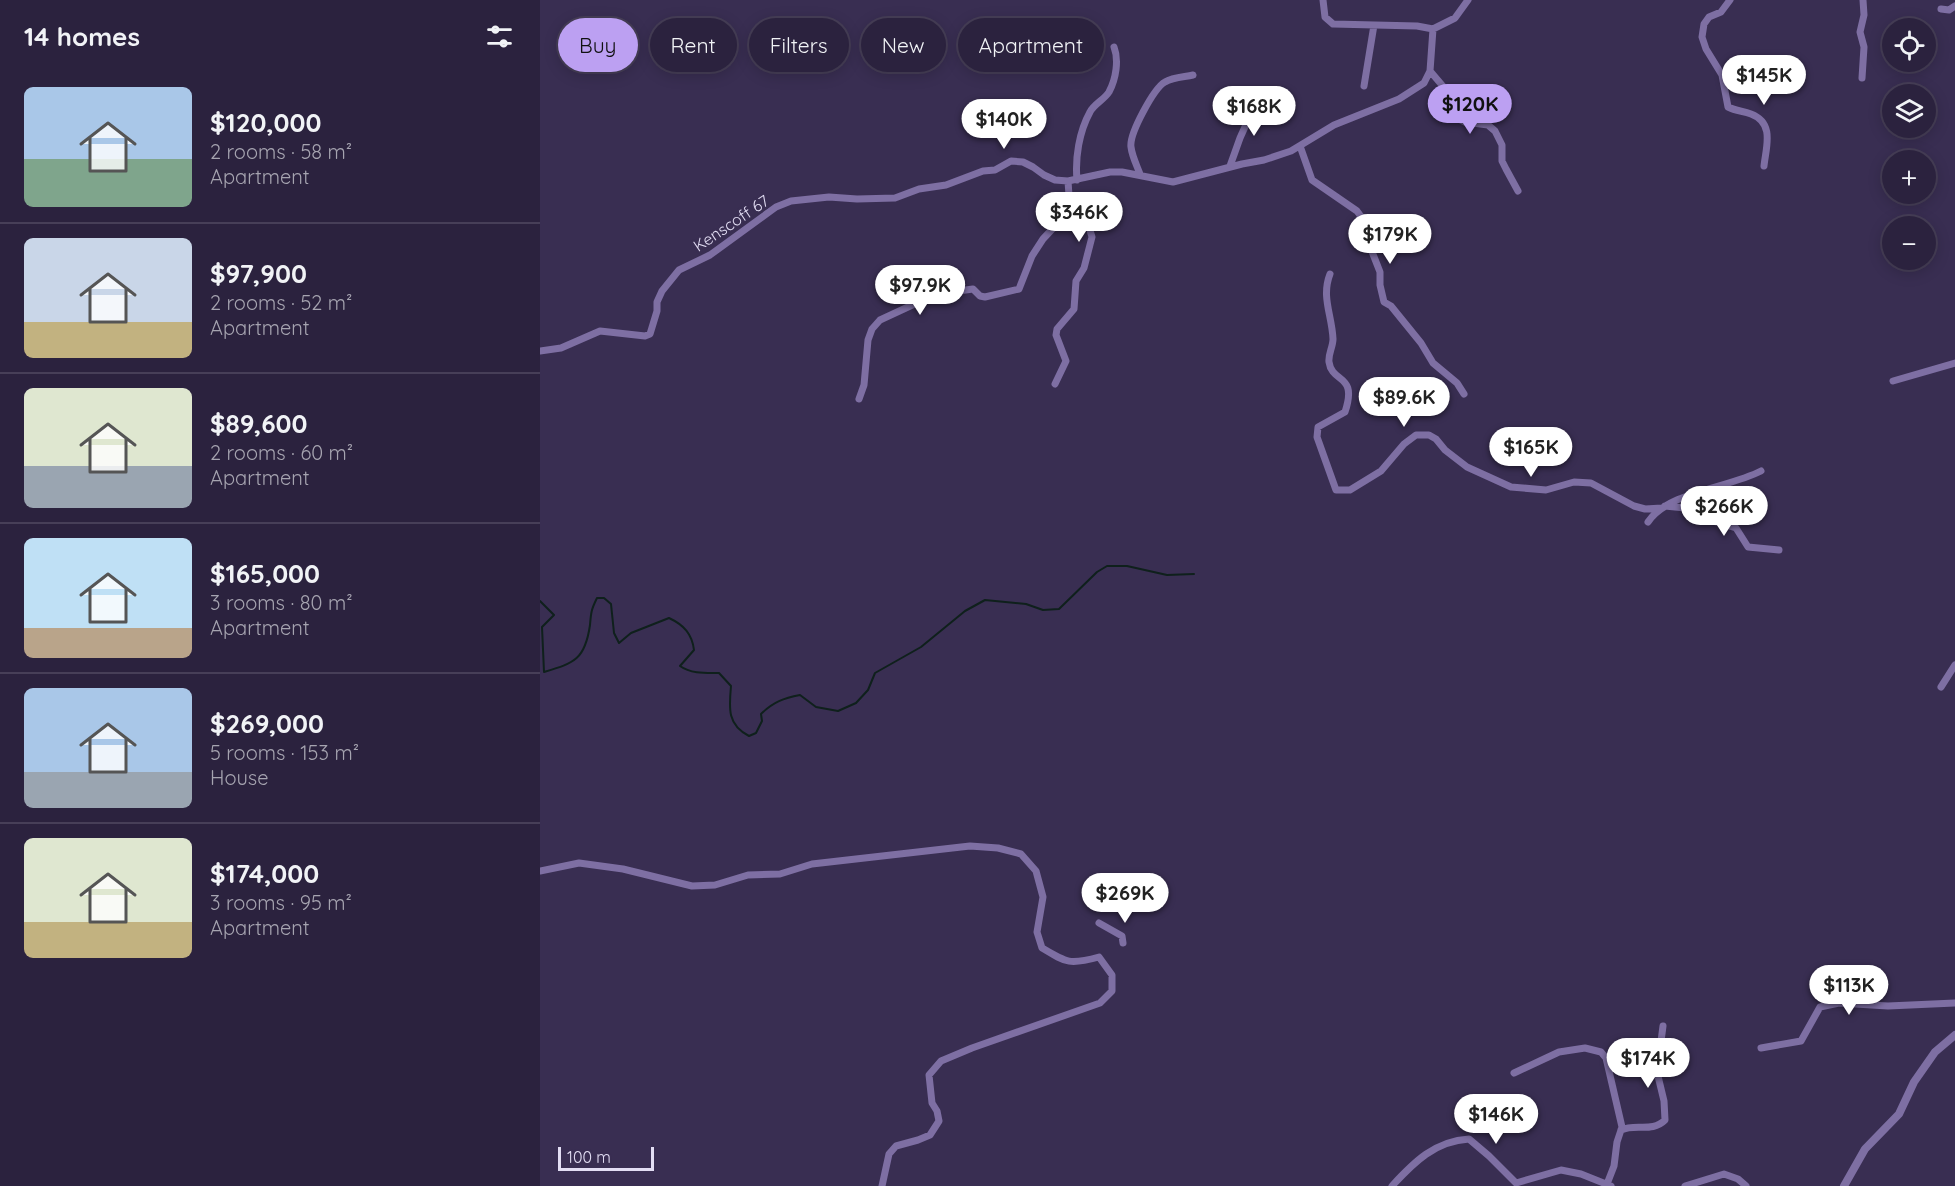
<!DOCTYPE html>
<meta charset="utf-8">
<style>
body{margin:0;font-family:Quicksand,sans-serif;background:#332a45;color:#f1f3f6;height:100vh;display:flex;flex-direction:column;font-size:22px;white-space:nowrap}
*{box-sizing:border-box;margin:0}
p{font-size:20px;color:#a6a4b0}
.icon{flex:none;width:33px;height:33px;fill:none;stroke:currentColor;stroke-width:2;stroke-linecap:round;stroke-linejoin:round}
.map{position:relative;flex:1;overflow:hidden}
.drawer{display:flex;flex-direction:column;background:#2b223e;width:540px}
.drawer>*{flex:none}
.banner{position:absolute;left:18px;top:18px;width:570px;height:54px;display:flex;gap:12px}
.tools{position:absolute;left:1342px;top:18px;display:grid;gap:12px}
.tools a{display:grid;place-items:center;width:54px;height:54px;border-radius:50%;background:#2b223e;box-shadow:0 3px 15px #0003,0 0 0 2px #473f58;font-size:30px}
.scale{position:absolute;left:18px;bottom:15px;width:96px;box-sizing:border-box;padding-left:6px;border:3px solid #e3def4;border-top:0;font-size:16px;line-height:21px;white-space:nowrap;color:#e3def4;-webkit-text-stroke:4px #392e52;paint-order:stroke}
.price{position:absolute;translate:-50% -51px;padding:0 14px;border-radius:21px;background:#fff;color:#222;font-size:20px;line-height:39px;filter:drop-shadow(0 2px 3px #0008)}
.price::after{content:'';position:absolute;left:50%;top:36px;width:18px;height:14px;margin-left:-9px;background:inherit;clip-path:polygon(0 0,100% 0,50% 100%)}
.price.selected{background:#bca0f2;color:#111}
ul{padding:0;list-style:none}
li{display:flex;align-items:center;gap:18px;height:150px;padding:0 24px}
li+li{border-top:2px solid #473f58}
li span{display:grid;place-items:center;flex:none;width:168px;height:120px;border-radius:9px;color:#555}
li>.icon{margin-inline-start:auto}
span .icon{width:72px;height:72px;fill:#fffc;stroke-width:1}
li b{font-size:26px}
h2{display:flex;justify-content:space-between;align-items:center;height:72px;padding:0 24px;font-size:26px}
.pill{padding:0 21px;border-radius:27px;background:#2b223e;box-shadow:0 3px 15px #0003,0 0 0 2px #473f58;font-size:21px;line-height:54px}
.pill.selected{background:#bca0f2;color:#111}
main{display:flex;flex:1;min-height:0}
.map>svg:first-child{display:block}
</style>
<main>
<section class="drawer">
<h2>14 homes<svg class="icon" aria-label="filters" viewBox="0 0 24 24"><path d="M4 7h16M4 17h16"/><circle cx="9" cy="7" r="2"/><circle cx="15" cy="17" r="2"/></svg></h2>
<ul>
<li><span style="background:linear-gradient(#a9c7e8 60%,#7fa58c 0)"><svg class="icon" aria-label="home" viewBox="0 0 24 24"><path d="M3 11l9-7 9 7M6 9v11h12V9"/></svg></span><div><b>$120,000</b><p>2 rooms · 58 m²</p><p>Apartment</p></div></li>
<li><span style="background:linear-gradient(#c9d6e8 70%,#c2b280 0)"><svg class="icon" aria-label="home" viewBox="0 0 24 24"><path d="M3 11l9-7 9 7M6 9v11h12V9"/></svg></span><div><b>$97,900</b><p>2 rooms · 52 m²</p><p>Apartment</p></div></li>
<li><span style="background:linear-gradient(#dfe7d0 65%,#9aa5b1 0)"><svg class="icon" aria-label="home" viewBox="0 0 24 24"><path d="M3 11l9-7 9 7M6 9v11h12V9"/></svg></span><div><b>$89,600</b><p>2 rooms · 60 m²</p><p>Apartment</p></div></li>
<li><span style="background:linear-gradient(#bfe0f5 75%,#b9a48a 0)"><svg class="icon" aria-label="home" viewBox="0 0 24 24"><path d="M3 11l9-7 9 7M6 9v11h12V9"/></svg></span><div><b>$165,000</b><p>3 rooms · 80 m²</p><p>Apartment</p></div></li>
<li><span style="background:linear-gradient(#a9c7e8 70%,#9aa5b1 0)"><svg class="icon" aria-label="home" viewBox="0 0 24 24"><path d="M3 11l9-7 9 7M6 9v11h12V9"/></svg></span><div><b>$269,000</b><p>5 rooms · 153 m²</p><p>House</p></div></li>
<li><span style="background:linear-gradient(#dfe7d0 70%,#c2b280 0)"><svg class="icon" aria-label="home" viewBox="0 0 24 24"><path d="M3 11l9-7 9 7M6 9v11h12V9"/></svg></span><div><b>$174,000</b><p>3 rooms · 95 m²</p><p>Apartment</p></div></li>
</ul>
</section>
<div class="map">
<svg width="1415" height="1186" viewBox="0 0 1415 1186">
<rect width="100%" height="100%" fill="#392e52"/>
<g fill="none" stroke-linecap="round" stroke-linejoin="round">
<path stroke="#0f201c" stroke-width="2" d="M0,601L14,615L2,627L4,672C34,663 45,660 50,625C51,613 51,610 57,598H64L71,604L74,633L79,643L91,633L129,618C144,625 152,634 154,650L140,666C151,674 166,673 179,673L191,686C189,708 187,725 209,736L216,733L222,721L221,714C233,702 244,698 260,695L276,707L298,711L316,703L328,690L335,673L381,647L425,611L445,600L486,604L503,610L519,609L557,572L567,566H587L627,575L654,574"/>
<path stroke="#7e6fa3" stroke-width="7" d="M783,0L785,17L793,24L877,26L893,29
M1190,0L1181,12L1169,17L1164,24L1162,37L1166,49L1182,75L1188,107C1196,111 1203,111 1211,114C1235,123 1226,147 1224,166
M1401,9L1409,10L1415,6
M890,71L907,91L919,119L925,122L948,125L955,131L962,145V161L966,169L978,191
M1322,78L1324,47L1320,32L1324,15L1323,0
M824,86L834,25
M760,146L772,180L817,211L825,222L829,244L840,272V285L844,302L851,306L881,343L893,363L917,383L924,394
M690,166L700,138L717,100
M600,174C597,166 592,156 591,147C589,134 614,88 625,82C633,77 644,77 653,75
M537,180C535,158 539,132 550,112C554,104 564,100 569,92C576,79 579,60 574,47
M790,274C781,297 792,315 793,339C793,347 788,354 789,362C792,384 818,373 805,412L778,427L777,437L796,490H810L841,471L864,444L876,435H889L896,439L905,450L927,467L971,487L1006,490L1034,482L1051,483L1094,506L1105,509L1122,508
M0,351L21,348L60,331L105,336L110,334L117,311V302L122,291L139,270L170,255L236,207L251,201L289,197L317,199L355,198L379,189L406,185L443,171L455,170L471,161L483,162L493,167L504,175L515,180L528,181L570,172H582L633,182L702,164L724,160L751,151L794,125L859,99L884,83L890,71L893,29L915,18L928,0
M1353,381L1415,363
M515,384L526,361L516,335L517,329L534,309L536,281L544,268L552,237L549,227L530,210
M319,399L324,385L328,340L332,329L340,320L396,294L433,289L440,296L445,297L479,289L492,256L503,239L530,210L528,181
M1125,506L1145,508L1157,511L1176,522L1196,528L1208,547L1239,550
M1108,522C1128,492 1188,488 1221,471
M1401,687L1415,665
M0,871L39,863L83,869L152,886L175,885L208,875L240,874L272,864L430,846L458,848L481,854L496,871L503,897L497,932L502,948C527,963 530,965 559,957L572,975V991L560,1003L432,1048L401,1061L389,1075L392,1103L397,1111L399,1121L390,1135L378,1140L356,1146L349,1154L342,1186
M559,923L582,936L583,943
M1221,1048L1261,1041L1280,1007L1299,1003L1348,1006L1415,1003
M974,1073L1019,1052L1045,1048L1061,1052L1066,1058L1082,1127L1077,1142L1074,1166L1067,1184
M1081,1130C1096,1123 1112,1133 1125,1120L1124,1101L1117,1072L1123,1026
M852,1186C874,1162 895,1141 929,1139L949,1156L976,1183L1021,1170L1041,1174L1071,1186
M1145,1186L1184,1174L1198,1179L1206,1186"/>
<path stroke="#7e6fa3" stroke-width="8" d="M1304,1186L1325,1149L1359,1114L1374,1082L1395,1052L1415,1035"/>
</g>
<g text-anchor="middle" stroke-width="5" stroke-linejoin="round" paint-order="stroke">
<g font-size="16" fill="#e3def4" stroke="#392e52">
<text transform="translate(191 223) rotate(-34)" y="6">Kenscoff 67</text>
</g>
</g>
</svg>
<div class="tools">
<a><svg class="icon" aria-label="locate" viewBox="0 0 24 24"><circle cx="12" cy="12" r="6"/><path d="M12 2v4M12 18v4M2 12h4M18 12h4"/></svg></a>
<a><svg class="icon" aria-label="layers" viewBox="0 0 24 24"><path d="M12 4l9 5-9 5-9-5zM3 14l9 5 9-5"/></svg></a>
<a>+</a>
<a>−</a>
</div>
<div class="scale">100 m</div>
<b class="price" style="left:1224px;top:106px">$145K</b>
<b class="price selected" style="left:930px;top:135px">$120K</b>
<b class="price" style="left:714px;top:137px">$168K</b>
<b class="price" style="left:464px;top:150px">$140K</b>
<b class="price" style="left:539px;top:243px">$346K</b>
<b class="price" style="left:850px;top:265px">$179K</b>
<b class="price" style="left:380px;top:316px">$97.9K</b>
<b class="price" style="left:864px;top:428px">$89.6K</b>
<b class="price" style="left:991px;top:478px">$165K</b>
<b class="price" style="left:1184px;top:537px">$266K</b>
<b class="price" style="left:585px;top:924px">$269K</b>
<b class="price" style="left:1309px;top:1016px">$113K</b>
<b class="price" style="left:1108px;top:1089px">$174K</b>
<b class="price" style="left:956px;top:1145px">$146K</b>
<div class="banner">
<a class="pill selected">Buy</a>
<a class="pill">Rent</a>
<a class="pill">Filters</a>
<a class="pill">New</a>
<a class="pill">Apartment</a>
</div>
</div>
</main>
